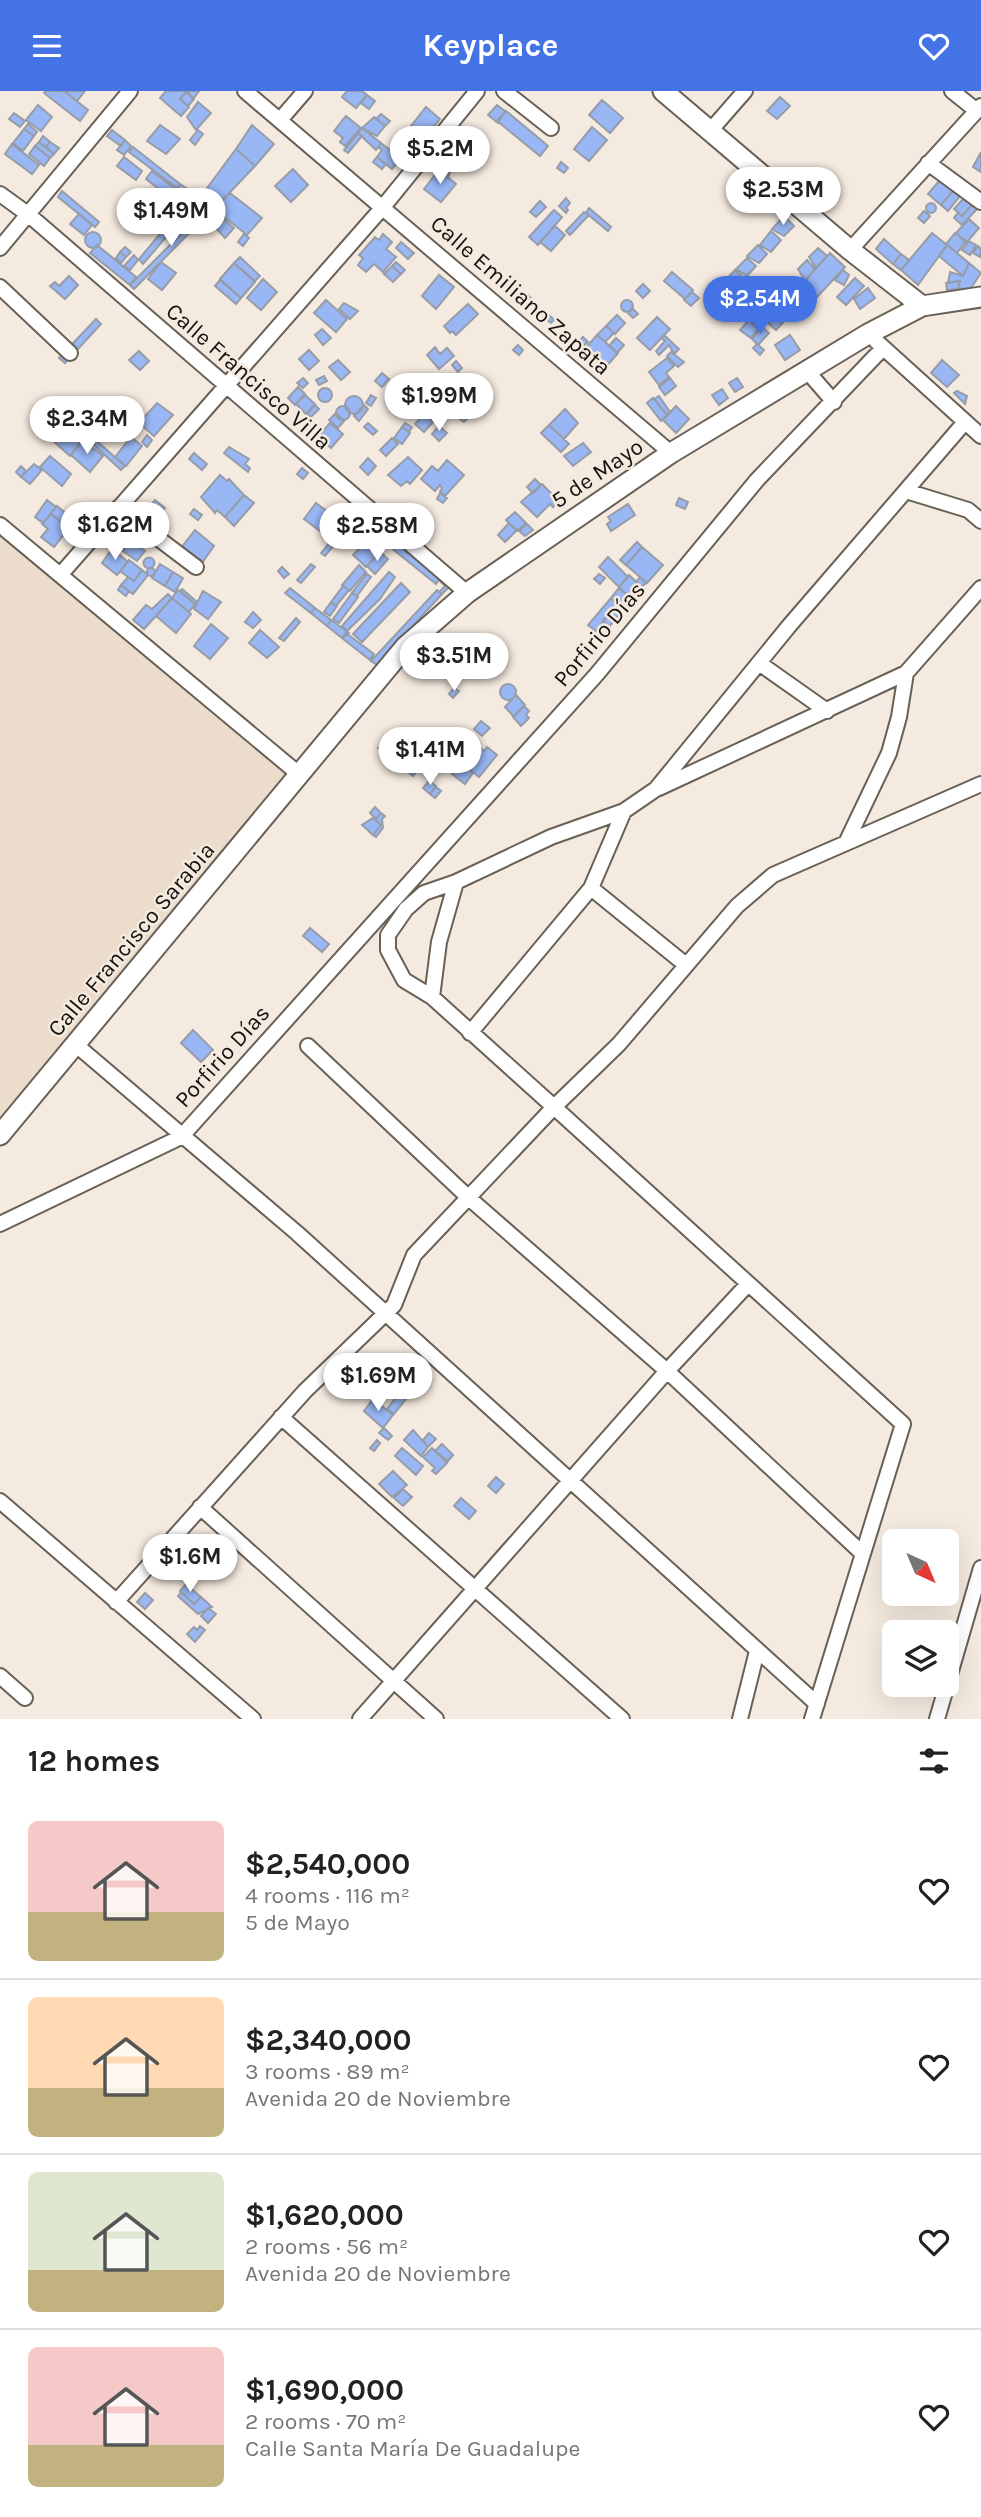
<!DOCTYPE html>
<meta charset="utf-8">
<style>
body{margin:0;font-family:Karla,sans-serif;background:#f2f2f2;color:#222;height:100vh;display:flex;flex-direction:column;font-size:26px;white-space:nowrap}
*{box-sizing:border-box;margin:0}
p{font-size:23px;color:#767676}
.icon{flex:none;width:38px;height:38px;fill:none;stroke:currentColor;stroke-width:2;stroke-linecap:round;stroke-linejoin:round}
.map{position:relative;height:1628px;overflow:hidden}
.details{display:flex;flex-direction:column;background:#fff;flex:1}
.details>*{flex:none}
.needle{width:46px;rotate:136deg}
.buttons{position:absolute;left:882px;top:1438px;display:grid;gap:14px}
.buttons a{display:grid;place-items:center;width:77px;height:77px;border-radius:10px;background:#fff;box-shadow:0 7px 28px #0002;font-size:35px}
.price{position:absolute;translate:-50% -60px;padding:0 16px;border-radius:24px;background:#fff;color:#222;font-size:23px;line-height:46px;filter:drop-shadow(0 2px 4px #0008)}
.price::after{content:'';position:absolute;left:50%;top:42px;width:21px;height:16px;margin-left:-10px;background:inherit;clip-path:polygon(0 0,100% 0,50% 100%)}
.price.selected{background:#4373e4;color:#fff}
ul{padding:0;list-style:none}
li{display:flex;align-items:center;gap:21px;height:175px;padding:0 28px}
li+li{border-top:2px solid #e0e0e0}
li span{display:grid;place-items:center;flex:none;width:196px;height:140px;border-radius:10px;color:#555}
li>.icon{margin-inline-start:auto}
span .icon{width:84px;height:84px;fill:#fffc;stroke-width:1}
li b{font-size:30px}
h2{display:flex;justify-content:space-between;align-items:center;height:84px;padding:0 28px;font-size:30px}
header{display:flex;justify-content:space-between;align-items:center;height:91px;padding:0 28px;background:#4373e4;color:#fff;font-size:32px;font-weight:700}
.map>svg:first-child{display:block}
</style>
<header><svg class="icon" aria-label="menu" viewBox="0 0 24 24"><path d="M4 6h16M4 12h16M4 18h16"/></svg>Keyplace<svg class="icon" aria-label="heart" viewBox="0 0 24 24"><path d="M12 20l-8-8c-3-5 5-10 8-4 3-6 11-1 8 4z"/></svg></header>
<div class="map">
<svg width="981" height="1628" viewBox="0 0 981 1628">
<rect width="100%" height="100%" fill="#f5eadf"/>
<path fill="#ecdccb" d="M0,445L290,684L0,1030Z"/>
<path fill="#99b7f4" stroke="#969ca8" stroke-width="2" d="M46,0H64L88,19L80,30L44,2Z
M64,0H85L77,10Z
M166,0H187L180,8L189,16L181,25L160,7Z
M187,0H199L193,8Z
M347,0H362L367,4L356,17L342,6Z
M186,1L194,8L188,15L180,8Z
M367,4L375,10L369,18L361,12Z
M780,6L790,15L777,28L767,20Z
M602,9L623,27L610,42L589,24Z
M198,11L211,22L196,39L187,26Z
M38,14L52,26L41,40L26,29Z
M497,14L505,20L498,32L488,24Z
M426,16L440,28L425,46L411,35Z
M506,20L548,55L540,65L497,30Z
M14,22L25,30L20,36L9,28Z
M381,23L390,30L385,35L376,28Z
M346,25L361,37L345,55L340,51L343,47L334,40Z
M374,26L385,35L377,45L362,37Z
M28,33L37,41L34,45L24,38Z
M160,34L180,48L166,63L147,50Z
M252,34L274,53L255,75L236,58Z
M592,36L607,49L589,70L574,58Z
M362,37L381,52L376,59L358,42Z
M24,38L34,45L23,60L13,52Z
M112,39L125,49L121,55L107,45Z
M198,39L203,43L195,54L190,49Z
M358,42L362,45L348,62L344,59Z
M43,45L50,51L46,56L39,51Z
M125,49L131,55L124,64L117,59Z
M39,51L54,63L50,67L35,55Z
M50,51L59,57L54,63L46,56Z
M381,52L405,71L402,74L398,71L392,78L377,66L382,59L378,56Z
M12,53L39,74L32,83L5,63Z
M35,55L50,67L44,75L29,63Z
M133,56L180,93L177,97L129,61Z
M236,58L255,75L214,118L199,108Z
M981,61V81L973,76Z
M124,66L142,80L136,89L117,75Z
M377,66L386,73L382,78L373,71Z
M561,71L568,77L564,82L557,77Z
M442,75L450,81L448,87L438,79Z
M293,78L308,94L291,111L275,95Z
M439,79L456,93L441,111L424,98Z
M152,80L196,114L190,122L146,88Z
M940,89L953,100L941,114L928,103Z
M741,91L749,98L742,107L731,102Z
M180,93L192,101L187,107L176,98Z
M62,100L99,131L95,136L58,106Z
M953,100L960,105L948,120L941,114Z
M192,101L208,114L205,118L188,106Z
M230,102L262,127L247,144L214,118Z
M566,107L570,112L566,117L568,119L566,122L559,115Z
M964,107L972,114L962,125L954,118Z
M540,110L546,116L536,126L530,121Z
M926 117a5 5 0 1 1 10 0a5 5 0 1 1-10 0Z
M972,114L977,118L962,134L954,127L958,122L962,125Z
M209,115L213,118L134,198L130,194Z
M589,117L611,136L608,140L586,122Z
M181,118L186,123L143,173L139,168Z
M554,119L562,126L538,154L529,146Z
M924,120L930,125L924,132L918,127Z
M584,121L589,124L570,144L566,140Z
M79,123L92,134L84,144L70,133Z
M784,125L794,135L784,145L772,138Z
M221,126L234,137L225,147L214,135Z
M969,128L979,137L966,152L956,142Z
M555,135L565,144L551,160L540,151Z
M771,140L781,149L771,161L760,154Z
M85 149a8 8 0 1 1 16 0a8 8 0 1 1-16 0Z
M932,142L947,154L918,194L901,179Z
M955,142L966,150L957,162L946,153Z
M244,143L249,147L243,155L238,151Z
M383,143L392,151L386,158L396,166L383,181L374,173L366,181L358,174L363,167L359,164L375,146L379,149Z
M884,148L901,163L893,173L876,158Z
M969,150L976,154L970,164L962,159Z
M401,151L414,162L408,168L396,157Z
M97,154L136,186L130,194L90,162Z
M758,154L767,163L759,172L747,165Z
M947,154L969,172L963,185L939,165Z
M978,155L981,158L980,166L973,162Z
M125,156L131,161L126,166L120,161Z
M818,157L827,165L816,177L809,166Z
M120,161L126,166L121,172L116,167Z
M830,162L845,176L804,220L790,206Z
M901,163L909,169L901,179L893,173Z
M134,164L138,169L130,179L124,175Z
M240,166L260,185L255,190L234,172Z
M747,167L756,175L747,185L736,178Z
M807,169L815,178L805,190L798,178Z
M161,171L176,182L162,199L148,188Z
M396,171L405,179L401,183L392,175Z
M234,172L255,191L241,207L220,188Z
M969,172L981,182L971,197L958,198L960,190L948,192L950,181L963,185Z
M392,175L401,183L393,191L384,183Z
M735,179L745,188L736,196L725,190Z
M843,179L849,184L844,194L835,189Z
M672,181L693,199L685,208L664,190Z
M439,184L454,196L436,218L422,205Z
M69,185L78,194L65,208L50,195L55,191L59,195Z
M855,187L864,195L846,214L837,206Z
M263,188L277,201L261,219L247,207Z
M220,189L241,207L236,213L215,195Z
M960,190L958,198L947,199L946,192Z
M725,191L734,199L726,208L714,202Z
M643,193L650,200L643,207L636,200Z
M868,197L875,207L860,218L854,208Z
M692,201L699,207L691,215L684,209Z
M526,202L533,209L529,213L522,207Z
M783,202L788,207L779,217L774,213Z
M714,203L719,209L713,215L707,209Z
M789,207L798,215L776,239L767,231Z
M326,209L347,228L336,241L314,222Z
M621 215a6 6 0 1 1 12 0a6 6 0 1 1-12 0Z
M726,210L736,218L727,228L715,218Z
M344,212L358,220L350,228L339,218Z
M468,213L478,223L456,244L452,240L450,242L444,235Z
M632,217L638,223L633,227L628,222Z
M547,222L554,229L551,232L543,226Z
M617,224L625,232L615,243L606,235Z
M657,226L670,238L650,259L637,247Z
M96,228L101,233L65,272L59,267Z
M749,229L758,238L751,247L740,239Z
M606,235L614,242L605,251L597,244Z
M762,236L769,242L758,254L752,248Z
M322,238L331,247L323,254L315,244Z
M597,244L618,262L605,277L584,259Z
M664,244L679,258L674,263L669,254L659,264L656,260L665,250L661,247Z
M790,244L800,259L785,269L775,254Z
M583,246L588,251L582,256L578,251Z
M616,247L624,254L617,262L609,255Z
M757,253L764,259L760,264L753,257Z
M518,254L523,259L519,264L513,259Z
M435,256L440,263L447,257L454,265L439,278L427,264Z
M309,259L319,270L309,279L299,268Z
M139,260L149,270L140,279L129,269Z
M671,261L684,271L678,276L667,265Z
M667,267L674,275L666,282L669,286L659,294L649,281Z
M338,269L350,281L341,289L329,276Z
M942,269L959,284L947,296L931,282Z
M456,270L462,277L458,281L452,274Z
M382,282L389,288L382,296L375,290Z
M324,285L327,290L319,294L316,289Z
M303,287L308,292L303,297L297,292Z
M670,287L676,295L665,304L659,296Z
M737,287L743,296L735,301L729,292Z
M298,296L305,303L295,314L288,307Z
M318 304a7 7 0 1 1 14 0a7 7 0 1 1-14 0Z
M722,298L728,307L719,314L712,304Z
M957,300L967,305L965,313L954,302Z
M305,304L315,313L306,323L296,313Z
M371,304L376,307L371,315L366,312Z
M659,305L670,321L667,324L654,308Z
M345 314a9 9 0 1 1 18 0a9 9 0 1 1-18 0Z
M653,307L667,324L661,330L647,312Z
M439,311L442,315L435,323L431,320Z
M446,311L451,313L468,327L464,331L447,319L442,315Z
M157,312L173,324L154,345L139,332Z
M315,314L319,318L311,326L307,323Z
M364,314L368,318L359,330L354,325Z
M676,315L689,328L676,342L663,329Z
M336 322a7 7 0 1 1 14 0a7 7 0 1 1-14 0Z
M565,318L578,332L564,348L549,334Z
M51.5 326a5.5 5.5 0 1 1 11 0a5.5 5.5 0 1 1-11 0Z
M46,322L60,333L54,340L41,329Z
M336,322L344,330L338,337L329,329Z
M424,323L433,331L424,341L415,333Z
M72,328L125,375L121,379L69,331Z
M41,329L48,335L43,341L35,335Z
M62,330L84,347L70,365L50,347Z
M330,332L343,343L331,357L318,346Z
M368,332L377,340L373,344L364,336Z
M405,332L412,336L409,341L402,336Z
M549,334L569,353L561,361L541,342Z
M439,335L447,342L439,350L432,343Z
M402,336L410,342L402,353L394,347Z
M43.5 342a5.5 5.5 0 1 1 11 0a5.5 5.5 0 1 1-11 0Z
M147,344L152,349L147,356L142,351Z
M131,346L142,355L126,375L115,366Z
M392,347L398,353L386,365L380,359Z
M83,349L103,365L90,381L71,364Z
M583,352L591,361L573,375L564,365Z
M229,356L249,368L245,373L250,377L248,381L224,362Z
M194,362L207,373L202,379L189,368Z
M50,365L71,383L62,395L40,376Z
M408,366L422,379L410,393L407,390L401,395L388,384Z
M368,367L376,375L368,384L360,376Z
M447,369L464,384L445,405L440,400L442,397L440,394L435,400L421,388L432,375L438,380Z
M34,373L42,379L30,393L21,386Z
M21,375L26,380L21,386L16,381Z
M302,377L308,382L303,388L297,383Z
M220,384L227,390L229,388L244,404L225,426L217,419L215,422L201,406Z
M535,388L541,394L533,402L527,396Z
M542,393L559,410L553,416L550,413L537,426L521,411Z
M440,402L447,407L443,412L437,408Z
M244,404L254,412L234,435L225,426Z
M679,407L688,411L685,418L676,414Z
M47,409L56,416L43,432L35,426Z
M155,409L165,417L156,426L147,419Z
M316,412L332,424L320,440L304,428Z
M628,413L635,424L611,440L607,433L611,430L608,426Z
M57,415L75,430L69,437L51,423Z
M194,418L202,424L198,429L190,423Z
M147,419L165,434L159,441L141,426Z
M515,421L526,432L517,440L506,429Z
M51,423L69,437L54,456L41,446L48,438L42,433Z
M509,432L517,439L505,451L498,444Z
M527,433L533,439L525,445L519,440Z
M341,438L345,441L325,465L321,462Z
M195,439L214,455L202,472L181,457Z
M130,449L145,460L137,470L123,460Z
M393,450L440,487L436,493L389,455Z
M365,451L378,463L366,476L353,464Z
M637,451L642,456L626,474L620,469Z
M642,456L663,474L647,492L626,474Z
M112,458L128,471L117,484L102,472Z
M380,461L388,468L375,483L367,475Z
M608,466L628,486L619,496L599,476Z
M143.5 472a5.5 5.5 0 1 1 11 0a5.5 5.5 0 1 1-11 0Z
M129,469L142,479L134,490L120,480Z
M160,473L173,481L165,495L152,487Z
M311,473L315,476L301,492L297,489Z
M359,474L366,481L350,500L342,494Z
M282,476L289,483L284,487L278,480Z
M147 481a4 4 0 1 1 8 0a4 4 0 1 1-8 0Z
M142,479L148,484L133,503L121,494L128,486L134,490Z
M173,481L183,487L175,501L165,495Z
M389,481L395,486L380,508L347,540L342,535Z
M367,483L371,486L357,505L352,502Z
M599,483L605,487L600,493L594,488Z
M629,484L642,496L631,508L619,496Z
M640,486L646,492L642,496L636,491Z
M441,488L450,495L442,503L439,501L445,495L440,490Z
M401,492L410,501L362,551L353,543Z
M121,494L129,500L126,505L118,499Z
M343,495L349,499L336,515L331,511Z
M290,497L315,517L311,522L285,502Z
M619,497L631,508L622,518L611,507Z
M182,498L196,510L194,512L180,500Z
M178,499L195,513L189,521L172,507Z
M437,499L442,503L377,574L371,570Z
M203,500L221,511L208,528L194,518Z
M352,502L358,506L339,532L333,528Z
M168,503L172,507L144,538L133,529L146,514L152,518Z
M172,507L191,523L176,542L156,525Z
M611,507L622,518L619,522L612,519L596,540L588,534Z
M331,511L337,515L330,525L324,521Z
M315,517L331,529L327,535L311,522Z
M612,519L620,523L609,536L603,530Z
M253,521L261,529L253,537L245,531Z
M296,527L300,531L284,550L279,547Z
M331,529L349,542L348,543L342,547L327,535Z
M211,533L228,547L210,568L194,555Z
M260,539L279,556L267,567L249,552Z
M346,542L374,563L370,569L342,547Z
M500 601a8 8 0 1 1 16 0a8 8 0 1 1-16 0Z
M454,597L459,600L453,607L449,603Z
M516,604L525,614L514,626L505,616Z
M524,615L529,620L526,624L529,627L521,635L513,626Z
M481,630L490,637L482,645L474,638Z
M390,642L425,670L413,685L396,671L400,666L396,663L392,668L378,657Z
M471,649L484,660L487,656L497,664L479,686L456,667Z
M459,670L473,682L465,693L452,683Z
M429,690L436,695L430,703L423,697Z
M436,696L441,700L435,707L430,703Z
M375,716L381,722L376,728L370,722Z
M381,722L385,725L382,728L383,737L376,746L373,744L381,734L375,729Z
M373,727L381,734L373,744L362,734Z
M310,837L329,853L322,861L303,845Z
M193,939L213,959L201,971L181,952Z
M400,1301L407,1307L394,1323L387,1318Z
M373,1308L393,1324L383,1337L364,1320Z
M384,1337L392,1345L388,1349L379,1342Z
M413,1339L428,1356L421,1365L404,1349Z
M429,1342L436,1348L428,1356L423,1349Z
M377,1349L380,1352L374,1360L370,1357Z
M442,1353L453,1364L448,1370L435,1360Z
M402,1357L423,1375L416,1384L395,1365Z
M432,1357L447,1372L436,1383L432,1380L435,1377L423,1366Z
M393,1380L407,1394L392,1406L379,1393Z
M496,1386L504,1393L496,1402L488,1395Z
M403,1398L412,1406L403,1415L394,1407Z
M461,1407L476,1420L469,1428L454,1415Z
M186,1493L201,1506L194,1513L180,1500Z
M181,1501L194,1513L201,1506L212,1516L198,1523L178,1505Z
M145,1502L153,1509L145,1518L137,1511Z
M208,1517L216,1523L208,1532L201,1525Z
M200,1535L205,1539L195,1551L187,1543L194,1536L197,1539Z"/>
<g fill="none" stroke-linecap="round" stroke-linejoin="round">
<g stroke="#696056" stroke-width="18">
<path id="street" d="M245,0L671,362
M504,0L551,37
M952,0L977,20
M280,29L305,0
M710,40L745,0
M928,72L981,111
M0,103L29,124L467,502
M0,157L130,0
M850,159L981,15
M0,196L70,262
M876,250L981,345
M807,280L834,311
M906,400L968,419L981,430
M118,417L196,476
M0,434L300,684
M61,483L383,116L477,0
M759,572L827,620
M906,582L981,497
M659,697L906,582L899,626L889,662L846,752
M591,797L686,874
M432,906L439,851L456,791
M470,942L591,797L624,720
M75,953L297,1142L817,1613
M308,955L470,1108L667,1280L360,1628
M0,1133L181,1046L597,583L757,389L883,257
M748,1193L667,1280L863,1463
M281,1326L622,1628
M0,1410L253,1628
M200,1416L436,1628
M116,1511L305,1300L394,1214L414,1164L554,1016L432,906L404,889L388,859V844L406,818L424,802L456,791L551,746L624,720L656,698L789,535L965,331
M0,1585L25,1607
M740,1628L757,1560
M812,1628L903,1333L554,1016L619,953L737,815L773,784L981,693
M937,1628L981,1477"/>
</g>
<g stroke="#696056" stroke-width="23">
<path id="secondary" d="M663,0L850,159L922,215
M0,1044L405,556L467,502L671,362L868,243L922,215L981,206"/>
</g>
<use href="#street" stroke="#fff" stroke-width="14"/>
<use href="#secondary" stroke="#fff" stroke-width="19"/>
</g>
<g text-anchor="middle" stroke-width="5" stroke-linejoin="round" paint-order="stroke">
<g font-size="23" fill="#16120e" stroke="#f5eadf">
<text transform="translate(521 204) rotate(41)" y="8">Calle Emiliano Zapata</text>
<text transform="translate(249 285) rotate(41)" y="8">Calle Francisco Villa</text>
<text transform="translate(597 382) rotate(-34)" y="8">5 de Mayo</text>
<text transform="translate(599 543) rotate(-50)" y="8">Porfirio Días</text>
<text transform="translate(131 848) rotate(-50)" y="8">Calle Francisco Sarabia</text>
<text transform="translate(222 965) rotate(-48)" y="8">Porfirio Días</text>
</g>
</g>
</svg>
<div class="buttons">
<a><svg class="needle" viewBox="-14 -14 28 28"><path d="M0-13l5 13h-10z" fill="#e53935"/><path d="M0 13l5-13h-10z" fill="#767676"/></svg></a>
<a><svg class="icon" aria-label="layers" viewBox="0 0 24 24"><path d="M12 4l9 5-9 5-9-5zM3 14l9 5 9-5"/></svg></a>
</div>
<b class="price" style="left:440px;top:95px">$5.2M</b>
<b class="price" style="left:783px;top:136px">$2.53M</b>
<b class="price" style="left:171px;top:157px">$1.49M</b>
<b class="price selected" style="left:760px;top:245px">$2.54M</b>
<b class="price" style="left:439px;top:342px">$1.99M</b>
<b class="price" style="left:87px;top:365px">$2.34M</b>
<b class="price" style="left:115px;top:471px">$1.62M</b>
<b class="price" style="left:377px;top:472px">$2.58M</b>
<b class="price" style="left:454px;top:602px">$3.51M</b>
<b class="price" style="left:430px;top:696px">$1.41M</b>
<b class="price" style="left:378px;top:1322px">$1.69M</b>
<b class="price" style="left:190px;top:1503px">$1.6M</b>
</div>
<section class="details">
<h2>12 homes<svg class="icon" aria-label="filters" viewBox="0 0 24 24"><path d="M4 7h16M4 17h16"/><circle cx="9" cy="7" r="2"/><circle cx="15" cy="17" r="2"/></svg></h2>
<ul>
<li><span style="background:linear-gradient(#f6c9c9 65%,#c2b280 0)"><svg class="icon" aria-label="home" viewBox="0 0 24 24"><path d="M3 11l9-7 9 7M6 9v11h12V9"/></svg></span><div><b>$2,540,000</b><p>4 rooms · 116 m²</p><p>5 de Mayo</p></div><svg class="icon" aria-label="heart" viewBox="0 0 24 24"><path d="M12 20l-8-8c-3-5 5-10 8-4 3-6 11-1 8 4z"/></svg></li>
<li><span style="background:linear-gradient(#ffd9b3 65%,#c2b280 0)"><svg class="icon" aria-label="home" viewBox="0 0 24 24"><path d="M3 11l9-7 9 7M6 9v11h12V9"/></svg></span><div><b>$2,340,000</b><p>3 rooms · 89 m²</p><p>Avenida 20 de Noviembre</p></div><svg class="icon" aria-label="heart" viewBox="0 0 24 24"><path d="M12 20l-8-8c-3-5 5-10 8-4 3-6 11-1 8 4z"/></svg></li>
<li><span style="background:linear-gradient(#dfe7d0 70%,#c2b280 0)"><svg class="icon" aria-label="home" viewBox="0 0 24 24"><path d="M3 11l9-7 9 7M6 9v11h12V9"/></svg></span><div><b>$1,620,000</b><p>2 rooms · 56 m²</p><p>Avenida 20 de Noviembre</p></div><svg class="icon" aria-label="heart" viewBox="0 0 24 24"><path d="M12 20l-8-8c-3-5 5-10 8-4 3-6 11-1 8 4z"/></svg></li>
<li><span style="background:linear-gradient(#f6c9c9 70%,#c2b280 0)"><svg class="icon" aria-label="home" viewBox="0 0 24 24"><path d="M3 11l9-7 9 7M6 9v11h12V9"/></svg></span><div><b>$1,690,000</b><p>2 rooms · 70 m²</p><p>Calle Santa María De Guadalupe</p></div><svg class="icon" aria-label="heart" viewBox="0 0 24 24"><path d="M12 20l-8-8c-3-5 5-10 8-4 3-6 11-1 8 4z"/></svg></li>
</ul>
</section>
